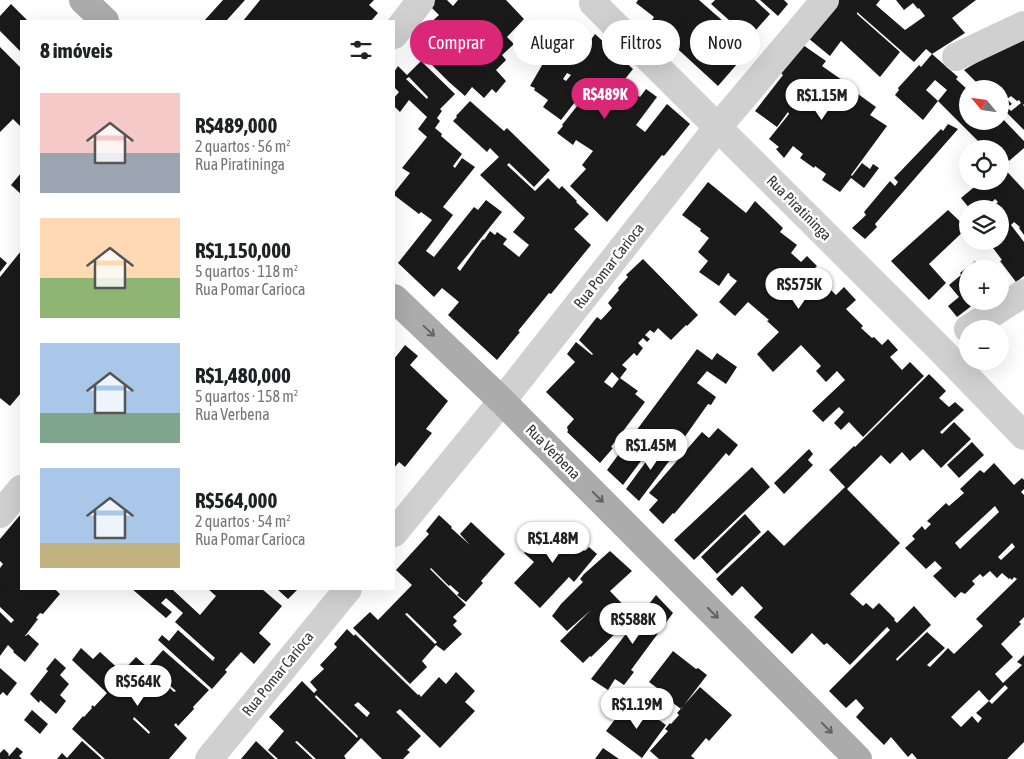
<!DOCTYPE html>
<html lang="pt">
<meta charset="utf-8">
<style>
body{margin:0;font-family:"Asap Condensed",sans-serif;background:#f2f2f2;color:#202124;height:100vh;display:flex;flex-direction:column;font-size:19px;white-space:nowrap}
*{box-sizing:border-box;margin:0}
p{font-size:16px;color:#757577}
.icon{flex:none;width:28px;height:28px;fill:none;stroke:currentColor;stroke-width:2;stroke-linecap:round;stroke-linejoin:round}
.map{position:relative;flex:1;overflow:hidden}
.panel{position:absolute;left:20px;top:20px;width:375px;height:570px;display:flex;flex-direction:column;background:#fff;border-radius:0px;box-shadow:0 5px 20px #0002}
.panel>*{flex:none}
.guide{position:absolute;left:410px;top:20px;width:475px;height:45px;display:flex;gap:10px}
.needle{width:32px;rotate:299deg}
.controls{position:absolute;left:959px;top:80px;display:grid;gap:10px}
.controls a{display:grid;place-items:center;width:50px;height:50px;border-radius:50%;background:#fff;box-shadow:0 5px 20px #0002;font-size:25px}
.price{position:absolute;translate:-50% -42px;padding:0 11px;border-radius:18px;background:#fff;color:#222;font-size:16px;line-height:32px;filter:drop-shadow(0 1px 2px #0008)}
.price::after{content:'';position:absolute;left:50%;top:30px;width:15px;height:11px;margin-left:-8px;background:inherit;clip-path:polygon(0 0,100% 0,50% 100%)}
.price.selected{background:#db2777;color:#fff}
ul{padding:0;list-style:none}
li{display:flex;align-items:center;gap:15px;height:125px;padding:0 20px}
li span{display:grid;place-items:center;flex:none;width:140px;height:100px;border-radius:0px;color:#555}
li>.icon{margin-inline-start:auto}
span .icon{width:60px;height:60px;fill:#fffc;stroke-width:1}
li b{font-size:21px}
h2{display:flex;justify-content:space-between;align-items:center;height:60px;padding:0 20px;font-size:21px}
.pill{padding:0 18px;border-radius:22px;background:#fff;box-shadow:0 5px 20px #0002;font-size:18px;line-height:45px}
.pill.selected{background:#db2777;color:#fff}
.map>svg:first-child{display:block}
</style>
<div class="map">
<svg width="1024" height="759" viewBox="0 0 1024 759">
<rect width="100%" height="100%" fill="#fff"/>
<path fill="#1a1a1a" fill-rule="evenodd" d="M223,0H245L227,20L229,21H204Z
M260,0H374L369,5L378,13L371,21H243Z
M435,0H447L453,6L458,0H506L524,19L507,37L514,44L502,55L506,60L496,70L506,81L496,93L492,89L484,98L472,87L465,96L449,82L420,53L437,36L427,26L439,15L430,6Z
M638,0H699L724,22L751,48L718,86L669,41L667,42L649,25L654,17L636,3Z
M715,0H755L770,14L749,38L711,4Z
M760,0H784L788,4L778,16Z
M838,0H880L876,5L905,30L925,16L919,8L918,9L913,3L904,10L896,0H976L952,18L965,33L932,54L926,49L914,62L857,12V14L900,52L880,77L841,41L830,56L808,38Z
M11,4L28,21H21V52L0,31V16Z
M566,29L585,43L576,57L578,58L595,34L633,69L621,84L640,97L646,89L657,97L636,125L645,132L667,104L690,124L664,156L662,155L607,222L570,186L586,169L582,165L593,151L576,140L573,145L557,133L563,126L562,125L589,91L588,90L587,91L585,89L561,120L543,107L548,100L534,90L535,88L530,86L552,48ZM567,73L571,75L566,81L563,79Z
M1024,31V104L1023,105L1024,106V130L1000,106V89H983L964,70L1018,38ZM1011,96L1017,101L1019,100L1021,103L1011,111L1007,107L1012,104L1007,99Z
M803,45L826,61L822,66L842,80L837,87L847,96L846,98L851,102L858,94L876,107L870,115L887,126L851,175L852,176L862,163L870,169L873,164L879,168L864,188L851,178L840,192L822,180L826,174L815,166L814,168L800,158L803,154L793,146L784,158L776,149L779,147L769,139L789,114L788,112L777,127L755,111L783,75L781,73Z
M0,47L21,68V127L13,119L0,132Z
M932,54L958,77L956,79L968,90V121H1000V116L1024,141V148L1009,161L1000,151V149L997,148L996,149H986L938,101L947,90L935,80L926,90L938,101L923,120L895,95L899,90L898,88L919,65L921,67Z
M421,61L455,94L440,109L442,111L437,118L440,121L435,128L442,134L441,136L462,154L453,166L455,168L462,158L475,167L443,207L453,215L426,251L434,257L474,207L478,210L486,200L502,212L457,268L460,271L483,239L484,240L490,231L495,235L497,232L507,239L503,244L519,257L529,245L513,232L525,218L480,175L499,157L490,148L487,152L453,121L457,117L456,116L470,101L504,131L507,128L550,170L534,187L509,163L507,165L535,191L548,178L559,189L562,186L577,201L576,202L589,214L574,229L591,245L551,294L549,293L518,331L520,332L497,360L448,315L459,302L442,288L434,297L398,263L432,220L421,212L419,214L394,195V193L410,173L402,168L427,137L418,129L427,117L409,100L400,112L394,106V98L399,92L394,87V72L398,66L407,75ZM409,77L428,97L427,99L406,79Z
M948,124L958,129L875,224L877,227L865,239L852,228L865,216L866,215L864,212L890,181L895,186L898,182L894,178L941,129L943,131Z
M1000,164L1024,190V235L1019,228L1020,227L1014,222L1011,225L1024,242V276L1016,282L1000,261L1002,260L990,244L993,241H1000V235L1001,234L1000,232V209H990L998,202L995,199L991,203L992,204L985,209H970L961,198L979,183L983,188L989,182V181H1000Z
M21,173V194L11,185Z
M708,182L746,213L755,201L783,228L780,232L797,245L791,253L801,262L807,256L817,266L809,274L824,288L827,286L836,295L844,287L856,300L846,309L863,326L861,328L872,338L874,337L882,345L888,339L898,350L890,357L902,370L910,362L924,376L863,437L849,422L841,430L834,423L844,412L839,407L823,422L812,411L845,380L837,371L826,382L816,371L821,366L801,345L773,372L757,354L779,332L767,321L769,320L748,302L735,316L719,302L737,281L729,275L730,274L728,273L719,286L699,272L708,261L698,252L709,238L700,231L701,229L682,215Z
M948,210L967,228L929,264L946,283L929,300L891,261Z
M21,251V393L10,406L0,398V277Z
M0,257L7,263L0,272Z
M643,259L698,315L687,326L686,325L671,340L658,328L654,333L650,330L645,335L650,339L647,342L643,338L638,343L643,348L637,356L634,353L622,365L627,369L620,378L638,391L635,394L645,402L611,447L613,448L600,463L567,432L568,431L567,427L574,419L546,392L575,362L567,354L576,342L592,355L593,354L579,340L597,317L601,320L612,308L608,303L619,290L618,288L628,277L626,275ZM612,372L619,379L612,388L604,382Z
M975,261L982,269H968V301H978L957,317L948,306L959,297L949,285L961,275L960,273Z
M405,345L418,356L410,365L448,401L426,429L432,433L405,467L399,462L394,468V359Z
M697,349L712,360L717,353L737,367L726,384L707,371L697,383L716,397L711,405L708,404L679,445L662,433L623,485L607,470Z
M929,374L946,391L939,398L949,407L955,402L964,410L940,432L942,434L954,422L971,439L941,468L923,449L910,461L902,452L890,464L881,455L847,489L900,543L850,594L863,606L866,603L873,609L879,603L895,619L894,620L897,623L914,606L931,625L896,659L897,661L927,632L945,648L927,665L930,667L948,648L954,654L983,626L976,619L1017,579L1014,577L1012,580L1010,578L1009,579L1002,573L997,578L990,571L983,577L980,574L972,581L975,584L965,594L961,592L955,598L933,576L942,568L935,561L926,569L905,548L915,539L912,536L922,526L925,530L931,524L927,521L946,503L949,506L964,493L960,489L980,470L984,473L994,463L1014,485L1022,478L1024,480V489L1021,492L1024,495V617L1019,622L1021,624L1001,644L1013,657L995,674L1003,683L1022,665L1017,662L1024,655V742L1007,759H917L912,753L908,757L891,737L884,745L856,717L864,708L856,699L846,708L829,691L890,630L887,627L850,665L827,643L824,645L812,633L792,654L754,617L763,608L742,586L732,596L716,579L768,530L784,546L845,487L829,470L854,446L855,447ZM995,506L999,512L960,549L955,543ZM1012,543L1015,547L1001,560L998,557ZM1005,685L1008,688L992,704L989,701L976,713L982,718L978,723L972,716L961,727L951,717L979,690L989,701Z
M718,428L738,445L729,456L726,453L674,514L673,513L663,524L649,510L658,500L649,493L702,432L709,438Z
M661,441L676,452L639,501L626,489Z
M972,442L984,455L959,478L947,465Z
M809,449L813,454L808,460L813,465L784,494L774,483Z
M752,467L770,487L694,560L674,540Z
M21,514V589H55L60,594L43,614L40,613L36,618L38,619L25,636H26L28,634L39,644L25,662L13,652L14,651L8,645L0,656V612L11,623L14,620L0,607V568L3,564L0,561V539Z
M745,514L761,532L717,574L701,557Z
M439,515L452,527L451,528L470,545L460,534L471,522L505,554L481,581L483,583L466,602L457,595L459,593L450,585L449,586L431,568L430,569L466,605L453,617L457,621L453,625L462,634L444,651L436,645L422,661L427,667L410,684L353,628L370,612L378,620L412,585L396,570L429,534L426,531ZM407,613L437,642L435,644L405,614Z
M554,522L585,551L589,547L597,554L574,582L569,577L540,608L514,583L534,562L524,553Z
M610,551L632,571L610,591L632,614L619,627L621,628L591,657L590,656L583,663L560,641L591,610L567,631L552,616L561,604L583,582L580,579L584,574Z
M132,589H175L173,590L200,615L216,596L208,589H262L282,606L259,633L271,644L254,664L241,652L225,670L227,672L212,689L158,640L162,635L169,641L178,630L213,661L214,660H213L215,658L175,622L183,613L166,598L161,603L172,612L166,618Z
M277,589H298L288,599Z
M656,595L673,613L631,670L634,672L624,685L615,679L608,690L591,679Z
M347,629L354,636L355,634L418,695L419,694L421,697L439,677L446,684L456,672L475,691L465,702L475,711L440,748L400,709L396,712L421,736L407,750L410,752L403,759H382L361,738L344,756L346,759H316L297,741L295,742L313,759H278L268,750L284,731L269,717L302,681L314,693L317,690L310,682L324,669L320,665L337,647L334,644ZM316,695L358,736L357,738L315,697ZM358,702L370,713L367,717L354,705Z
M81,648L93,659L100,652L122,672L136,657L174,692L176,691L149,666L163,650L209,690L193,707L194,709L178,726L176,723L174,725L187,738L169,759H105L72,729L83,716L84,717L92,708L91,707L93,705L94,707L107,693L72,660ZM134,717L150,732L149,734L133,719Z
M673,651L696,669L698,668L707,675L681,709L673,703L670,708L663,703L668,696L649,682Z
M55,658L66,668L60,675L69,684L60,695L66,701L56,714L40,700L39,703L30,694L48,671L46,669Z
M0,668L17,683L7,696L3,692L0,695Z
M700,687L732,715L709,741L706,738L691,756L695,759H659L650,751L668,731L665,729L670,723L671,724L679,715L677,713Z
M641,707L666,725L642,758L606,731L623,709L633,716Z
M32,710L48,724L40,734L24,720Z
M82,741L102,759H57L62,753L67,758Z
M256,741L275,759H241Z
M17,747L23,752L19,756L22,759H0V753L4,749L9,754L8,755L9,756Z
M603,748L619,759H595Z"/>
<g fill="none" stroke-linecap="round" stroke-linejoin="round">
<path stroke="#d0d0d0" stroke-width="28" d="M593,3L939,348L1024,436
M394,35L421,0
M956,57L1024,25
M968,329L1024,293
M0,514L21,489
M394,533L502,401L718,127L825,0
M209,759L348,589"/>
<path stroke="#ababab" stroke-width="28" d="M83,0L105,21
M394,298L502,401L858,759"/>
</g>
<defs><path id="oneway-shaft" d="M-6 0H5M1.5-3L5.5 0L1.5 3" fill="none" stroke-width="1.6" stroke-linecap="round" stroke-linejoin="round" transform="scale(1.25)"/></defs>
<g stroke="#636363">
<use href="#oneway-shaft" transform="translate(429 331) rotate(43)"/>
<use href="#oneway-shaft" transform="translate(598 497) rotate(45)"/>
<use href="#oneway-shaft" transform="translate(713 613) rotate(45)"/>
<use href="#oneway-shaft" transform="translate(827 728) rotate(45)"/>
</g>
<g text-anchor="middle" stroke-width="5" stroke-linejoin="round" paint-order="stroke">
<g font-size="15" fill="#333" stroke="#fff">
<text transform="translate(799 208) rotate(45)" y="5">Rua Piratininga</text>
<text transform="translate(609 266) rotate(-52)" y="5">Rua Pomar Carioca</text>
<text transform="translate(553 452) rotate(45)" y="5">Rua Verbena</text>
<text transform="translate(278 674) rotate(-51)" y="5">Rua Pomar Carioca</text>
</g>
</g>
</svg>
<div class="controls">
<a><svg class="needle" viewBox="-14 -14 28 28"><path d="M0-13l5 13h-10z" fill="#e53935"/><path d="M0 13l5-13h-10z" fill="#757577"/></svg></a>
<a><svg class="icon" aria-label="locate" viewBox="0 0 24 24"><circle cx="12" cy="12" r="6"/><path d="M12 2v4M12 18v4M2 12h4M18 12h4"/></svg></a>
<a><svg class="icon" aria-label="layers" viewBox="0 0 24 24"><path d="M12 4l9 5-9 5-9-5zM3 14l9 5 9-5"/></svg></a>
<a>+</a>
<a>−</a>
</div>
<b class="price selected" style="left:605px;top:120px">R$489K</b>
<b class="price" style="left:822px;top:121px">R$1.15M</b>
<b class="price" style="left:799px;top:310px">R$575K</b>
<b class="price" style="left:651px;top:471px">R$1.45M</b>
<b class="price" style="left:553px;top:564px">R$1.48M</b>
<b class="price" style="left:633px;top:645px">R$588K</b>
<b class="price" style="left:138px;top:707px">R$564K</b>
<b class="price" style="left:637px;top:730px">R$1.19M</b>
<div class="guide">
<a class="pill selected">Comprar</a>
<a class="pill">Alugar</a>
<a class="pill">Filtros</a>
<a class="pill">Novo</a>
</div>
<section class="panel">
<h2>8 imóveis<svg class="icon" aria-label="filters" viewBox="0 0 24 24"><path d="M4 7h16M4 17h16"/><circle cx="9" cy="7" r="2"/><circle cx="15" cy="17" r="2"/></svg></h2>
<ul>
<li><span style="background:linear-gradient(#f6c9c9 60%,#9aa5b1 0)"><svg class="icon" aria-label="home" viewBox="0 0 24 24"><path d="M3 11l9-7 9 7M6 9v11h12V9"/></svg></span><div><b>R$489,000</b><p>2 quartos · 56 m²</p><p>Rua Piratininga</p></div></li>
<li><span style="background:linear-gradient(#ffd9b3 60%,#8fb573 0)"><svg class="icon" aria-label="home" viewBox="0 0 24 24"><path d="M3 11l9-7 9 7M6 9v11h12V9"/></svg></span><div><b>R$1,150,000</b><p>5 quartos · 118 m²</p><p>Rua Pomar Carioca</p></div></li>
<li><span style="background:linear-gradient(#a9c7e8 70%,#7fa58c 0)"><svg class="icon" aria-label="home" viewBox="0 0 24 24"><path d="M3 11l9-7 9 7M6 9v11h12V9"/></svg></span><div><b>R$1,480,000</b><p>5 quartos · 158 m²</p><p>Rua Verbena</p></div></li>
<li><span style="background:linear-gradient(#a9c7e8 75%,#c2b280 0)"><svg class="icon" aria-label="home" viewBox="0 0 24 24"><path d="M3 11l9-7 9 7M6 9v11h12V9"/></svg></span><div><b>R$564,000</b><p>2 quartos · 54 m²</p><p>Rua Pomar Carioca</p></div></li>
</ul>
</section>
</div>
